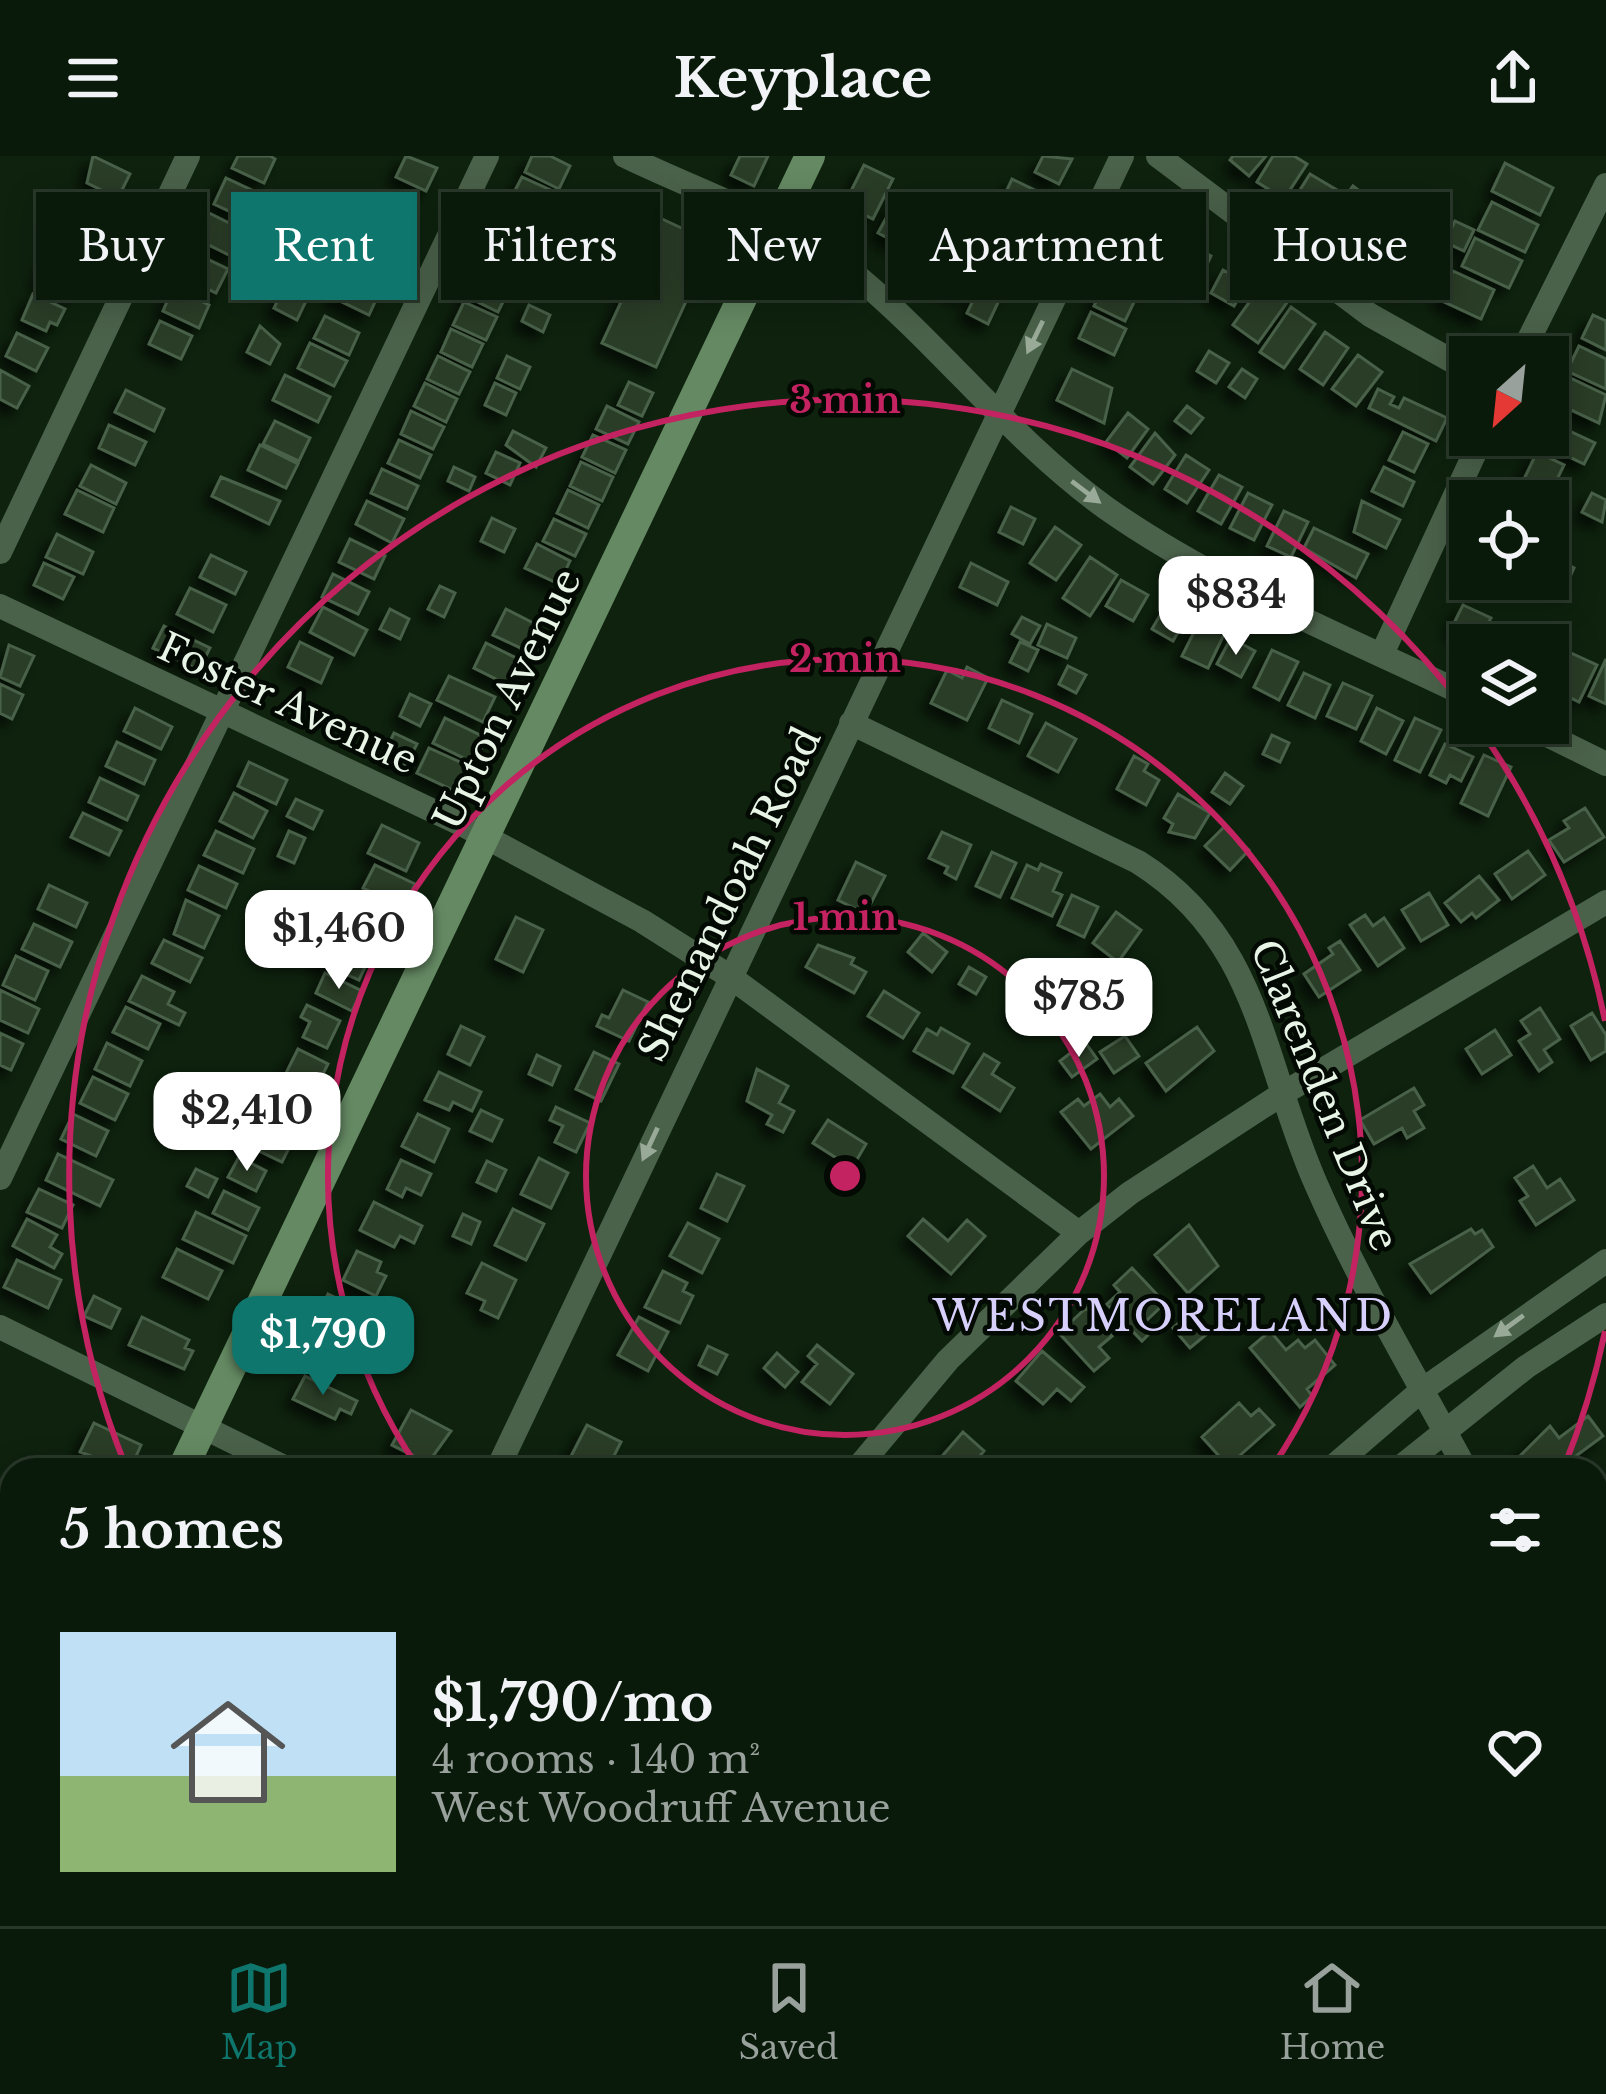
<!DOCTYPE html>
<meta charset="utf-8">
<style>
body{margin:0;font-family:"Libre Baskerville",serif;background:#182718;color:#f1f3f6;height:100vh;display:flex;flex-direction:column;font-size:45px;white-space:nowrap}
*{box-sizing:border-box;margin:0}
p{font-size:39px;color:#99a19c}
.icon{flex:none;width:66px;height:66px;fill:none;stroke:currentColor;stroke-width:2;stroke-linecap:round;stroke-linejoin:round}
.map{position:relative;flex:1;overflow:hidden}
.side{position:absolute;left:0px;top:1302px;width:1608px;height:468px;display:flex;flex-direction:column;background:#0a1a0a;border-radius:36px 36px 0 0;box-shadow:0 6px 30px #0003,0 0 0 3px #2a382b}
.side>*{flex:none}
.guide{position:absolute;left:36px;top:36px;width:1536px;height:108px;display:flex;gap:24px}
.needle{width:78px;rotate:207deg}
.buttons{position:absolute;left:1449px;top:180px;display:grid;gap:24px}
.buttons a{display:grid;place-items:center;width:120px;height:120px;border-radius:0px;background:#0a1a0a;box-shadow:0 6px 30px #0003,0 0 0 3px #2a382b;font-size:60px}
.price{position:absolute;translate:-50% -102px;padding:0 27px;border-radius:24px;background:#fff;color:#222;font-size:39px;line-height:78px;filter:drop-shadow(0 3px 6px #0008)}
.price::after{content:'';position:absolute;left:50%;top:72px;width:36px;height:27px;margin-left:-18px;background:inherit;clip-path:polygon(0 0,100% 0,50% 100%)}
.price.on{background:#0f766e;color:#fff}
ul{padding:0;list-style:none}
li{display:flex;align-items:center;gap:36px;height:300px;padding:0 60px}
li span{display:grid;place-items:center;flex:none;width:336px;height:240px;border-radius:0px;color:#555}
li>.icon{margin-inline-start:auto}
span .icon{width:144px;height:144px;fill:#fffc;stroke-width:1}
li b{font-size:51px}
h2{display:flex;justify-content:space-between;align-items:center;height:144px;padding:0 60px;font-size:51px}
.tag{padding:0 42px;border-radius:0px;background:#0a1a0a;box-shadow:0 6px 30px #0003,0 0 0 3px #2a382b;font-size:42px;line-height:108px}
.tag.on{background:#0f766e;color:#fff}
header{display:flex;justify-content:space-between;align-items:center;height:156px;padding:0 60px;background:#0a1a0a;font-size:54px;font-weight:700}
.menu{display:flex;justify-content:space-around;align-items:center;height:168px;border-top:3px solid #2a382b;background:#0a1a0a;font-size:33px;color:#99a19c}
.menu a{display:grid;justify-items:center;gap:6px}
.menu .on{color:#0f766e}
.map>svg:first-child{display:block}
</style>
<header><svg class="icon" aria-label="menu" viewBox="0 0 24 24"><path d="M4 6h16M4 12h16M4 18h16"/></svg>Keyplace<svg class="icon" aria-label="share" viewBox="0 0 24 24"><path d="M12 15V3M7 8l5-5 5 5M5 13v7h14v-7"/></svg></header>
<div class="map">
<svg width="1606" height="1770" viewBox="0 0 1606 1770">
<defs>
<filter id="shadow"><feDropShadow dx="-8" dy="8" stdDeviation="6" flood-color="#0009"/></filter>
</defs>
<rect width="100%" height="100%" fill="#0e220e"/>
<path fill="#293e28" stroke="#496048" stroke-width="3" filter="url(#shadow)" d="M93,0L130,18L118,42L87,27Z
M238,0H270L275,3L264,27L232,12Z
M406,0L437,12L426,35L396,21Z
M532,0H550L570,10L559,33L525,16Z
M740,0H768L754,30L731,19Z
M1043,0L1072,3L1059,28L1035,16Z
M1233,0H1266L1249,20L1230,4Z
M1273,0H1294L1307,8L1284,43L1257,26Z
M1505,7L1553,32L1540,59L1492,35Z
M864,9L893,23L873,63L844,49Z
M1310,18L1337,34L1319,62L1293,45Z
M522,21L557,37L546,61L510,44Z
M226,22L260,38L248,64L214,48Z
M1012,23L1055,44L1043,69L1000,49Z
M1353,30L1375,47L1343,90L1321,74Z
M81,36L114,51L103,74L70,58Z
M895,46L920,59L903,90L878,77Z
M1492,46L1538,69L1525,96L1478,74Z
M1150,52L1176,64L1159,98L1134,86Z
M373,54L410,72L399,95L362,77Z
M506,55L541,72L528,100L493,82Z
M209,57L245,75L233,101L197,83Z
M1377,59L1403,78L1380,109L1354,90Z
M660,62L705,83L698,98L717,107L705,134L694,128L656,211L602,187Z
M1455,65L1474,74L1464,95L1445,86Z
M1014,67L1035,78L1023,104L995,90Z
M67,68L98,84L86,108L55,93Z
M924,74L947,86L931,116L908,103Z
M347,75L391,96L378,122L335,101Z
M1475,82L1522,105L1509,132L1462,110Z
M1408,83L1429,97L1405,133L1384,119Z
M491,89L525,105L514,128L480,112Z
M1190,89L1211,100L1202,119L1180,109Z
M1123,90L1157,107L1146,131L1111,114Z
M190,95L228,113L216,137L179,119Z
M996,102L1016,112L1008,130L988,120Z
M48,103L81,118L70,141L38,126Z
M956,104L978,116L965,141L942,129Z
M1223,114L1247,127L1234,150L1211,137Z
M1453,115L1494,134L1481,163L1440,144Z
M344,118L380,135L369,159L332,141Z
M477,118L509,134L498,156L466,140Z
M1105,127L1136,142L1125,165L1094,150Z
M1263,127L1288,145L1258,187L1233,169Z
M981,128L1002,138L988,168L967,157Z
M285,130L308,141L297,164L274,152Z
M173,132L209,149L199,172L163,155Z
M33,138L65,153L57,169L50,166L46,175L22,164Z
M464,146L497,161L486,184L453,169Z
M529,149L550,159L543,176L522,165Z
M1291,151L1315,168L1284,212L1260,196Z
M1091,156L1126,173L1114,199L1079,182Z
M1593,159L1606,165V194L1582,182Z
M325,160L359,177L349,199L314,182Z
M160,165L192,180L181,203L149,188Z
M260,170L280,188L270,208L247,196Z
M451,173L483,188L472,211L441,196Z
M1325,176L1348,192L1323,229L1300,213Z
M17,177L48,192L36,215L6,200Z
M310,187L347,205L334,230L298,212Z
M1579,190L1606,203V233L1567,215Z
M1209,195L1229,207L1216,227L1197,215Z
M1358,199L1382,216L1356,250L1332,233Z
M438,200L470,216L459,238L427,223Z
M507,200L530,211L520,233L497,222Z
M1072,213L1112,232L1104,267L1057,244Z
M1242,213L1257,223L1245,242L1229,231Z
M0,214L29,230L17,252L0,243Z
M285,219L330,241L318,266L273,244Z
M1564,219L1606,239L1599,267L1552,245Z
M629,226L653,237L642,260L618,249Z
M425,227L457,243L446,266L414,250Z
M495,227L516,237L506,259L485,249Z
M1378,233L1394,241L1390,248L1399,252L1404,242L1447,262L1436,285L1369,252Z
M126,234L164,253L154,275L115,256Z
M607,250L639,266L628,288L596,273Z
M1187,250L1203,262L1191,277L1175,265Z
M411,255L444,271L433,293L401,278Z
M1128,257L1148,273L1127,302L1106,286Z
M275,265L310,282L299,305L263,288Z
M1548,265L1595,287L1584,308L1534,284L1548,279Z
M109,269L146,286L135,309L99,292Z
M513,275L546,292L536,311L506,289Z
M1403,276L1428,288L1414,316L1389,304Z
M1155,277L1175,299L1153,328L1130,311Z
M593,279L626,294L615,317L582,301Z
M399,284L431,299L420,322L388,307Z
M260,289L298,308L286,332L248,314Z
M496,296L520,307L510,329L486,317Z
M1537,296L1564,309L1551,336L1524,323Z
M1186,299L1209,314L1187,347L1165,333Z
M581,306L613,321L602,345L570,330Z
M91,309L126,327L116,348L80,330Z
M454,311L475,321L469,335L448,325Z
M1384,311L1414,326L1403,350L1372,335Z
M382,313L418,330L407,353L371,337Z
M1219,319L1242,331L1221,368L1198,355Z
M221,321L280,345L269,368L212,340Z
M77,334L114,352L103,376L65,358Z
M568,334L599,349L588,372L557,357Z
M1248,337L1272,349L1254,384L1230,372Z
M1592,337L1606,344L1602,366L1582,356Z
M367,345L404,363L392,387L356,368Z
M1362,345L1400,364L1386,392L1354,376Z
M1011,351L1035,363L1023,388L999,376Z
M1284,355L1308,366L1291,401L1267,390Z
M492,362L515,373L504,396L481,385Z
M554,363L586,378L575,400L543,385Z
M1055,371L1081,389L1056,424L1030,407Z
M1314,372L1368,398L1356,422L1304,392Z
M57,378L93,396L83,418L46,401Z
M350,383L385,400L374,423L339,406Z
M537,388L570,405L559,428L525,412Z
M211,399L246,416L235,438L200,421Z
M1090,401L1117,419L1090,460L1063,442Z
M1555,402L1574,412L1564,434L1545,424Z
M44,407L74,421L63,443L34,429Z
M971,407L1008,426L997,449L960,431Z
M333,418L369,436L358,458L322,441Z
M1121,424L1148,439L1133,465L1106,450Z
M440,430L455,437L444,461L428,453Z
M190,432L226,449L213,476L177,458Z
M1463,449L1491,462L1479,486L1451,473Z
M323,451L367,474L354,499L310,476Z
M1165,451L1186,462L1173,485L1152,473Z
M390,453L409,463L400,483L380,473Z
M506,453L537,469L525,494L493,479Z
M1203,458L1228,470L1208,512L1182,500Z
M1022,461L1040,470L1030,488L1012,478Z
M1500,467L1524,480L1520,489H1487Z
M1047,468L1076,482L1067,502L1038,489Z
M164,470L210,492L199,514L153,492Z
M1537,472L1564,485L1548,518V489H1529Z
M1231,482L1255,495L1241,521L1217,508Z
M300,486L332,502L321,527L288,511Z
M1020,486L1038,494L1028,515L1010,506Z
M486,487L520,504L508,529L474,512Z
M9,489L34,500L20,530L0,521Z
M1272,494L1298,506L1279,544L1254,531Z
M1571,497L1597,509L1579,546L1561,537L1565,529L1557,525Z
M1606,503V548L1589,540Z
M1068,510L1086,519L1076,537L1059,528Z
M967,511L988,522L967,564L931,547L947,514L962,522Z
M1304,517L1330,529L1315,562L1288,549Z
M449,520L495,541L483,566L437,544Z
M1343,527L1372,540L1356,573L1327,560Z
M0,528L23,539L12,563L0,557Z
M410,538L431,548L420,570L400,560Z
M1002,544L1032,558L1019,587L989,572Z
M135,552L172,571L161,593L124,575Z
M1377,552L1403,565L1386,598L1361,585Z
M445,562L486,582L474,607L433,587Z
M1415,562L1441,574L1420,616L1395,604Z
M1046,567L1076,583L1058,616L1028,600Z
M394,577L417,588L406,609L384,598Z
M1272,579L1289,587L1280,606L1263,598Z
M117,586L155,604L144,628L106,610Z
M1445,588L1473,601L1461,625L1450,619L1446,627L1430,619Z
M429,592L471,611L459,637L417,617Z
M1484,599L1511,611L1488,660L1461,647Z
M1134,600L1148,608L1144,615L1159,624L1146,649L1117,633Z
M249,606L287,624L276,648L238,630Z
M1225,617L1243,630L1230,648L1212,636Z
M100,622L138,640L127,664L89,646Z
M234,637L267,655L253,682L220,665Z
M1178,638L1210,657L1195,682L1169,676L1173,668L1164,662Z
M296,643L322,655L313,673L287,660Z
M1585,652L1604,681L1564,706L1549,684L1569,672L1564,665Z
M83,657L121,675L109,699L71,681Z
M382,669L419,687L406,715L368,697Z
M1224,671L1249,694L1230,714L1205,690Z
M216,675L254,693L243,717L204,699Z
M289,675L305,682L294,707L278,700Z
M942,676L971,689L956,723L945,717L948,711L929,702Z
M1528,695L1545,719L1512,743L1495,718Z
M992,696L1016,707L1000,741L976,730Z
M856,706L885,720L871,747L863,743L858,754L838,744Z
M1041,708L1061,717L1053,735L1062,739L1052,760L1012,742L1027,709L1038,714Z
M375,709L415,728L404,751L363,732Z
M199,710L237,728L226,752L188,734Z
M1479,720L1499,744L1476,762L1472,757L1461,766L1445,747Z
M49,729L87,747L76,771L38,753Z
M1429,737L1448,769L1421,785L1402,754Z
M337,738L392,763L380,789L325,764Z
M1072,739L1098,751L1084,781L1058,769Z
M186,744L219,760L204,792L174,778Z
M1116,756L1141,774L1118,806L1093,787Z
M1365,759L1373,770L1384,762L1404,792L1378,810L1350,769Z
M516,761L543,774L523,816L496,803Z
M34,768L72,786L60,811L22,793Z
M328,776L372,796L359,824L315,804Z
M923,777L947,796L932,816L908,796Z
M164,784L202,802L190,826L152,807Z
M1340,785L1360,814L1319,841L1304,818L1333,798L1329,792Z
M818,789L854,802L851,808L866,816L854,837L806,811Z
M16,800L48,815L35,844L3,829Z
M969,811L986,821L976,838L959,828Z
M325,817L362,835L352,855L316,837Z
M142,820L174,836L168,848L185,857L179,869L129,845Z
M0,834L39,853L28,877L0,864Z
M623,834L648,846L629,885L597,870L602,859L609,862Z
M884,835L919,857L903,882L868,860Z
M1021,842L1041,855L1032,870L1012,857Z
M307,849L340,865L327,892L303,881L310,866L301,861Z
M126,851L160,868L148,893L113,876Z
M1540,852L1560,883L1544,894L1552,906L1539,915L1519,885L1530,878L1521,865Z
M1592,857L1606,879V895L1591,904L1571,870Z
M461,870L484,881L470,909L448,898Z
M1197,871L1214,895L1166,935L1146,907Z
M941,872L969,888L953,917L914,895L927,873L937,879Z
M1495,874L1511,899L1482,918L1466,893Z
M0,877L23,888L11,914L0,909Z
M1125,880L1139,900L1114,917L1100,896Z
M1085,886L1097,903L1072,921L1060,905Z
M107,887L142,905L130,930L95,913Z
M298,893L328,908L314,936L284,921Z
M594,896L619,908L601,945L576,933Z
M984,898L999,907L992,918L1014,932L1000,955L963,931Z
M537,899L560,910L552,929L529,918Z
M757,913L788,930L779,947L794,955L783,976L767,968L772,959L747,945Z
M439,916L481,936L472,955L453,946L449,954L425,944Z
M262,919L306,940L293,967L249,946Z
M93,921L128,938L115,964L80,947Z
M1414,932L1424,949L1414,955L1424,972L1407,982L1402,972L1374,988L1360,964Z
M1100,938L1110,951L1119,943L1133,960L1091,993L1061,956L1078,943L1084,950Z
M556,951L590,967L576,996L555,986L563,970L550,964Z
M481,954L502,964L492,985L470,975Z
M73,958L108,975L96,1000L61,983Z
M418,958L449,973L434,1006L402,990Z
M252,962L294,982L282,1006L240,986Z
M828,964L866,988L852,1012L813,987Z
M58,998L113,1024L100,1050L46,1024Z
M239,1001L266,1015L256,1035L228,1021Z
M539,1002L568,1017L551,1052L521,1038Z
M401,1004L431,1018L421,1039L406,1032L402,1041L387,1033Z
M487,1005L506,1014L496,1035L477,1026Z
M1533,1010L1547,1032L1560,1023L1574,1044L1536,1069L1520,1045L1528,1040L1515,1022Z
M196,1013L217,1023L208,1041L187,1030Z
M717,1018L744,1030L727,1065L701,1052Z
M39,1033L73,1049L62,1072L27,1056Z
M224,1035L259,1052L248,1074L213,1057Z
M374,1046L422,1070L414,1087L400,1080L394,1091L360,1074Z
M513,1053L544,1068L526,1104L495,1089Z
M196,1056L246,1080L233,1107L183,1083Z
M463,1058L480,1066L471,1088L453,1080Z
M27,1063L57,1079L50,1091L62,1098L54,1112L13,1090Z
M923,1063L948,1085L967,1064L985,1080L951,1118L908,1080Z
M688,1067L719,1083L702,1117L670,1100Z
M1189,1069L1218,1110L1188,1137L1155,1099Z
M1471,1073L1475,1078L1482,1074L1493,1091L1431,1137L1410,1108Z
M177,1093L222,1115L208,1143L163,1121Z
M357,1095L381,1106L377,1116L386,1120L376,1140L343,1124Z
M17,1104L61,1124L48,1152L4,1131Z
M482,1107L516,1124L498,1162L481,1154L485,1145L467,1137Z
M1132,1112L1165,1147L1145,1166L1153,1174L1142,1185L1107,1148L1120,1136L1114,1129Z
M663,1115L687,1127L683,1135L693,1140L680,1167L645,1151Z
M328,1138L363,1155L356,1169L348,1165L342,1178L315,1165Z
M94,1140L120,1153L111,1172L84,1160Z
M393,1149L411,1157L398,1186L380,1177Z
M1086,1152L1112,1180L1099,1191L1109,1202L1094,1215L1059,1177Z
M1190,1157L1208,1177L1190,1192L1173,1172Z
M142,1161L189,1184L185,1192L193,1195L184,1213L129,1189Z
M639,1161L668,1176L648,1215L618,1199Z
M1270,1175L1286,1194L1298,1184L1305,1192L1315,1184L1335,1209L1307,1233L1312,1240L1300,1251L1250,1192Z
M817,1189L853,1218L830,1248L802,1226L817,1208L808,1200Z
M708,1190L727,1199L717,1218L699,1209Z
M1042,1195L1084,1231L1071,1245L1057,1233L1043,1248L1016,1225Z
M777,1197L798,1216L785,1231L764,1212Z
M305,1220L357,1245L351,1258L340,1253L335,1263L293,1243Z
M1239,1247L1251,1260L1259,1253L1274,1269L1228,1310L1202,1281Z
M411,1254L451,1275L428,1307L392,1289Z
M1588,1260L1603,1280L1557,1314H1525L1517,1303L1550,1270L1559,1282Z
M94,1267L141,1289L130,1314L80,1296Z
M587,1269L621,1286L610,1308L600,1303L595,1314H584L568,1306Z
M963,1276L984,1295L968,1314H946L937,1306Z
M1602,1357L1606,1405L1596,1411V1361Z
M0,1484L12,1490V1524L0,1518Z
M0,1529L12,1534L6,1565L0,1562Z
M1596,1602L1606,1608V1648L1596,1642Z
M181,1758H214L207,1770H175Z
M480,1758H525L532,1764L529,1770H479Z
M1069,1758H1096L1105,1763L1102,1770H1063Z"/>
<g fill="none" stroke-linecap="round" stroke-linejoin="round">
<path stroke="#4b624a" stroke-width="24" d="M625,0C701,37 794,67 859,122C946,195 1013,285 1106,352C1217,430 1348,482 1470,541
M1158,0L1370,159L1470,215
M1520,201L1606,29
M0,396L188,0
M0,450L465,670L642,765L729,820L1079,1077
M1382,498L1483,279
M851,567L1138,706C1261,783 1262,906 1316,1028C1359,1127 1415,1219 1466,1314
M1523,567L1606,608
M0,1022L487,0
M0,1171L290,1314
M497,1314L1122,0
M856,1314L948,1204L1079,1077L1130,1037L1282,938L1606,746
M1329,1314L1422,1234L1606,1105
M1397,1314L1526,1211L1606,1159
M1596,1490L1606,1484
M763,1758L791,1770
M279,1770L285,1758
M596,1770L602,1758
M922,1770L930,1758
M974,1770L981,1758
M1413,1770L1420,1758"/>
<path stroke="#658a63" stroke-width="30" d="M182,1314L810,0
M0,1696L12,1671"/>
</g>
<defs><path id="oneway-solid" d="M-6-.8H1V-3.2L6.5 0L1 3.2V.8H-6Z" transform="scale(3)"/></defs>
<g fill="#99ab98">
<use href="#oneway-solid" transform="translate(1035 181) rotate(116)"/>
<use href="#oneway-solid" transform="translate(1086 336) rotate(37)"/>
<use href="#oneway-solid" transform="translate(650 988) rotate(115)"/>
<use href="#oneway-solid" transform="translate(1509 1170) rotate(144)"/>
</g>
<g fill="none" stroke="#c42362" stroke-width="6">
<circle cx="845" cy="1020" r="259"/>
<path d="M419 1313A517 517 0 1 1 1271 1313"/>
<path d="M1605 1175A776 776 0 0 1 1564 1311M1085 1758A776 776 0 0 1 1046 1770M644 1770A776 776 0 0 1 605 1758M126 1311A776 776 0 0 1 1469 558M1477 569A776 776 0 0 1 1605 865"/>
</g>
<g text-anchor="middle" stroke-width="9" stroke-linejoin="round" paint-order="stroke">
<g font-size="39" fill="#e7f4e6" stroke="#030903">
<text transform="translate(507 543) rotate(-64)" y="14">Upton Avenue</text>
<text transform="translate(288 547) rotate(25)" y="14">Foster Avenue</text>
<text transform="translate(729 738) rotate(-64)" y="14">Shenandoah Road</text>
<text transform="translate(1325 939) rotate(68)" y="14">Clarenden Drive</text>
</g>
<g font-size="42" letter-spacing="3" fill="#d8d0fc" stroke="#030903">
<text x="1164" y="1175">WESTMORELAND</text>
</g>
</g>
<circle cx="845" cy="1020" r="18" fill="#c42362" stroke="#030903" stroke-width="6"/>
<g font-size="36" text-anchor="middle" font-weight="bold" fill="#c42362" stroke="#030903" stroke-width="9" stroke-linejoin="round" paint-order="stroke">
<text x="845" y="257">3 min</text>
<text x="845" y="516">2 min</text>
<text x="845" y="774">1 min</text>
</g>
</svg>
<div class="buttons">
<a><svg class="needle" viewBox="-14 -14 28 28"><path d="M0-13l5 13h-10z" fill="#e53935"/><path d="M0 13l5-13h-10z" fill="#99a19c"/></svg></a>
<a><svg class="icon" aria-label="locate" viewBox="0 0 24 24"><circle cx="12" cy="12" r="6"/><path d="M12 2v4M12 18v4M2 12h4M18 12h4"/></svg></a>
<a><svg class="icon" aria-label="layers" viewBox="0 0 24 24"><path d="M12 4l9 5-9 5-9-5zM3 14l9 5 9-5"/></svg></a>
</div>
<b class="price" style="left:1236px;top:502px">$834</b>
<b class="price" style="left:339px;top:836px">$1,460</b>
<b class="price" style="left:1079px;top:904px">$785</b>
<b class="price" style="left:247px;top:1018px">$2,410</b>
<b class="price on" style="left:323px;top:1242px">$1,790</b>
<div class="guide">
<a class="tag">Buy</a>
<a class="tag on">Rent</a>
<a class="tag">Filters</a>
<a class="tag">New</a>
<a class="tag">Apartment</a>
<a class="tag">House</a>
</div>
<section class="side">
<h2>5 homes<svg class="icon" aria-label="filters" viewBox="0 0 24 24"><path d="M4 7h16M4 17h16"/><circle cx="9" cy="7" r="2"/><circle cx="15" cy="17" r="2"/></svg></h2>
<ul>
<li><span style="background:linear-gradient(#bfe0f5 60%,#8fb573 0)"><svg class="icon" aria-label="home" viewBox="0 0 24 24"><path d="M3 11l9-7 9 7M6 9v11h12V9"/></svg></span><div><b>$1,790/mo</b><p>4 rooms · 140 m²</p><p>West Woodruff Avenue</p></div><svg class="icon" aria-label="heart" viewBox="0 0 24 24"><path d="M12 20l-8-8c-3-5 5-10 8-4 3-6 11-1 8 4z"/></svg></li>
</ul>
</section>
</div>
<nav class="menu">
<a class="on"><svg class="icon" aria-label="map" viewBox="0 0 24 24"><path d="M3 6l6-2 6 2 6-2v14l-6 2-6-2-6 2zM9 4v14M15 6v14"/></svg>Map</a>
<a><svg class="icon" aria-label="saved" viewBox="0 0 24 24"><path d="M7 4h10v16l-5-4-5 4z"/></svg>Saved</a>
<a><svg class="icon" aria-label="home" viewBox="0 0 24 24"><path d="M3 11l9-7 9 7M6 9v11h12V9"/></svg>Home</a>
</nav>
